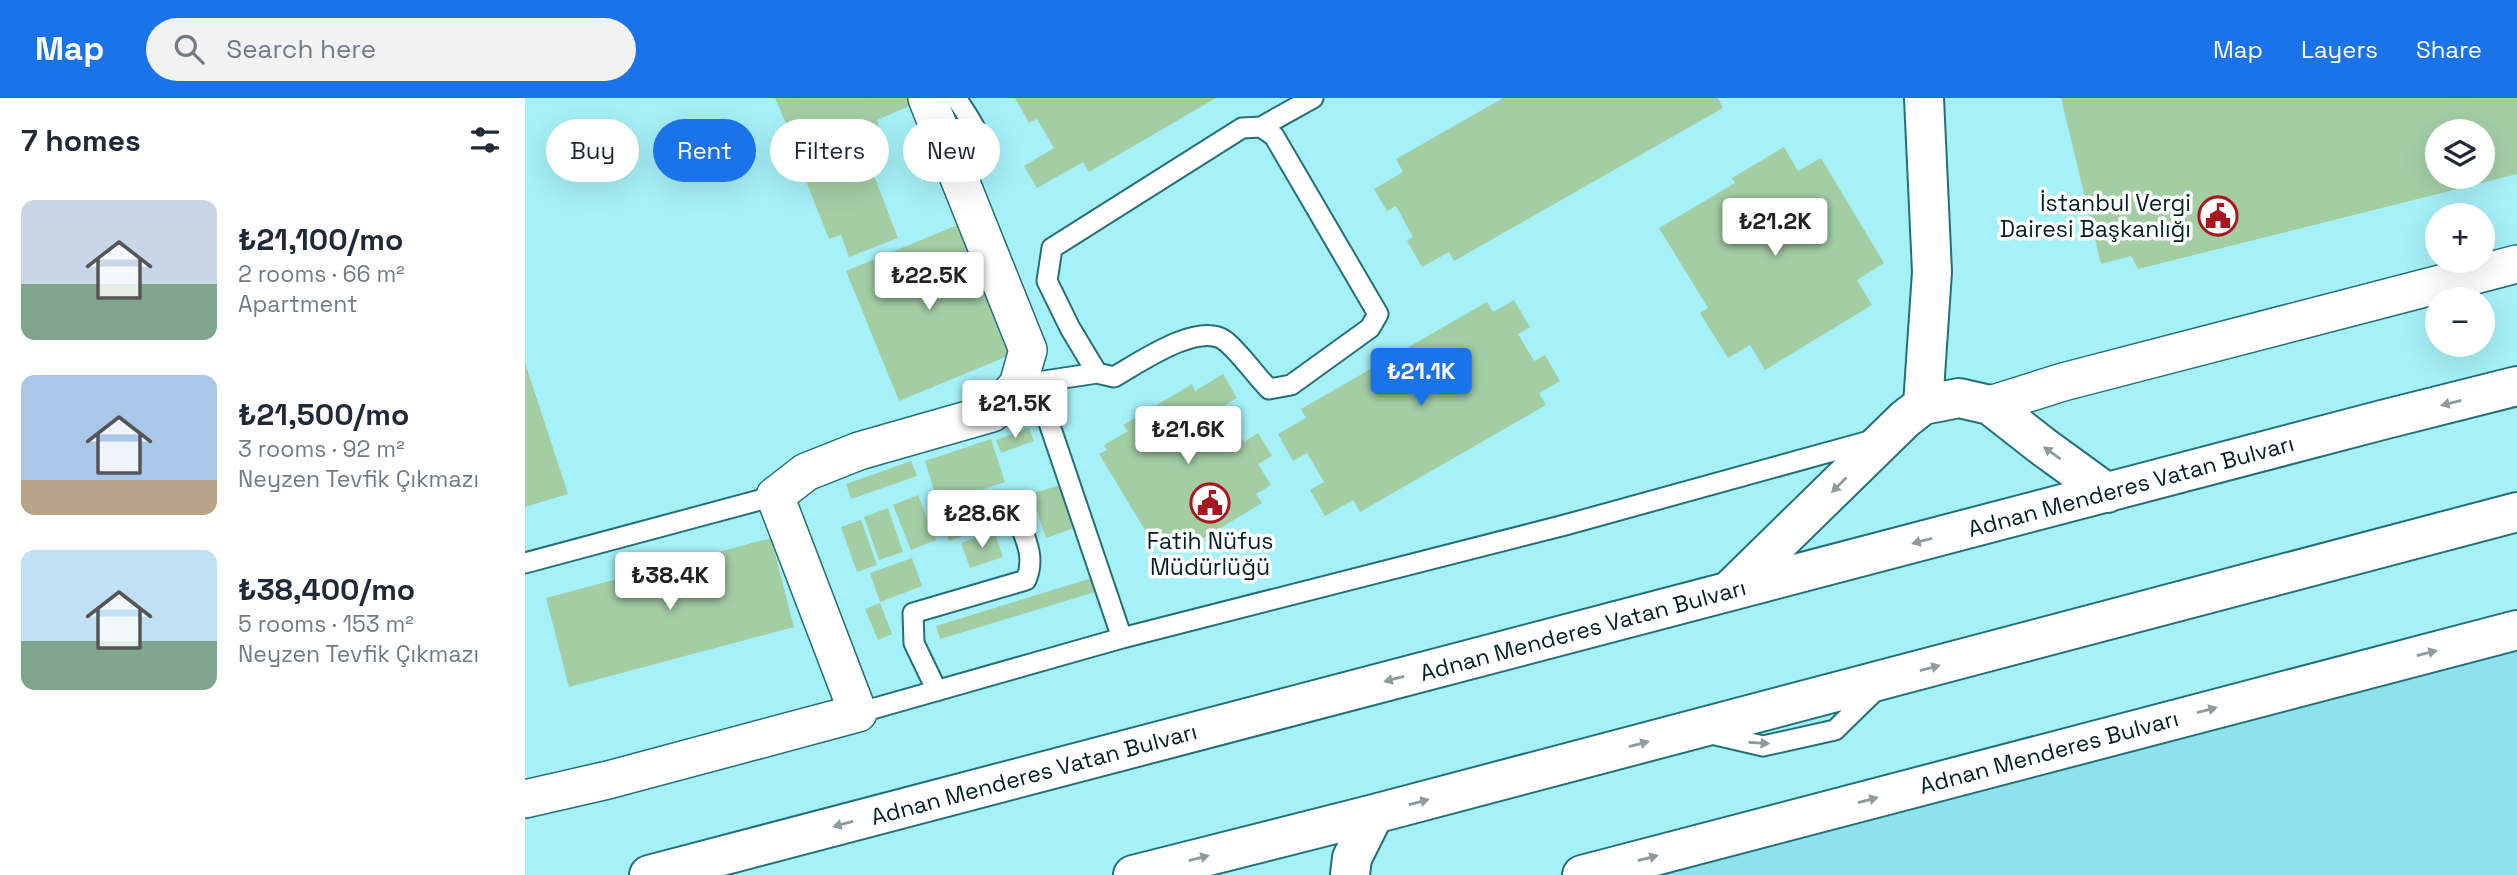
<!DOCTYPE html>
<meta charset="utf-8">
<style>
body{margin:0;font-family:"Space Grotesk",sans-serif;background:#f2f2f3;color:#1f2937;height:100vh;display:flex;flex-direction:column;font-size:26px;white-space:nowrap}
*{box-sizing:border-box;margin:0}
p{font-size:23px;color:#747a83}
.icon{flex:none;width:38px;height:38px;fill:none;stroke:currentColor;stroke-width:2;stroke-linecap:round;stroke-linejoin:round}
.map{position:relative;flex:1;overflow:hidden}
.side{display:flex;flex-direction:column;background:#fff;width:525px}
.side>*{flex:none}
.hud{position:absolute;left:21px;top:21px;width:665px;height:63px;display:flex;gap:14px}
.buttons{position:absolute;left:1900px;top:21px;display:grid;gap:14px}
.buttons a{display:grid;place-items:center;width:70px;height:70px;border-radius:50%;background:#fff;box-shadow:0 7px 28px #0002;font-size:35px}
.price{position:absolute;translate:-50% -60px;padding:0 16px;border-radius:7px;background:#fff;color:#222;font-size:23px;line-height:46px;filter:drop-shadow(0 2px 4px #0008)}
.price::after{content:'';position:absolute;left:50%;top:42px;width:21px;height:16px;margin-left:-10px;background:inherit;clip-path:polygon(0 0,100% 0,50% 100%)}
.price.active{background:#1a73e8;color:#fff}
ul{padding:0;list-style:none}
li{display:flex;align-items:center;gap:21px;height:175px;padding:0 21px}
li span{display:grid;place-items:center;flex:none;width:196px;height:140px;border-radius:14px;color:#555}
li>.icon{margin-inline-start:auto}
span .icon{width:84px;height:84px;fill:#fffc;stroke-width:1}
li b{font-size:30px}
h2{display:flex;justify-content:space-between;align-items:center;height:84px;padding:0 21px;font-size:30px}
.chip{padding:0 24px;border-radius:32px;background:#fff;box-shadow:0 7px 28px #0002;font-size:24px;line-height:63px}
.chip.active{background:#1a73e8;color:#fff}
header{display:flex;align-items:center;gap:42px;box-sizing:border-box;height:98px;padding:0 35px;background:#1a73e8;color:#fff}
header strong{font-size:33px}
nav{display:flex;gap:38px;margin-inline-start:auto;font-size:24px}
.search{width:490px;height:63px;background:#f2f2f3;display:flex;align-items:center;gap:18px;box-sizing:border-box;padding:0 24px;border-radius:38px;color:#747a83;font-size:26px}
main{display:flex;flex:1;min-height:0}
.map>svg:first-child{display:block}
</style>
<header>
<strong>Map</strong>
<div class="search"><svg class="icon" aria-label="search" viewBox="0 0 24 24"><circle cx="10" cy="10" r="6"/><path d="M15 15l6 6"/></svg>Search here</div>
<nav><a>Map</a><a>Layers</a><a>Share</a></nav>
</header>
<main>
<section class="side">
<h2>7 homes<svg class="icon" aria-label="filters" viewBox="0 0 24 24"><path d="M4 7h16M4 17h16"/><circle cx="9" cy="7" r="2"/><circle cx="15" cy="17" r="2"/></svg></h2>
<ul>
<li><span style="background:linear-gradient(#c9d6e8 60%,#7fa58c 0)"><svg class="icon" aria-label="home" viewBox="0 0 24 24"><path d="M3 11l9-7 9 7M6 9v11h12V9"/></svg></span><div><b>₺21,100/mo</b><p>2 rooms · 66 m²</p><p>Apartment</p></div></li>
<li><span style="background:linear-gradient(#a9c7e8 75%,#b9a48a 0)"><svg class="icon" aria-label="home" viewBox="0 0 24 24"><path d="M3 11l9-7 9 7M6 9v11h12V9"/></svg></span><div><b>₺21,500/mo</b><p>3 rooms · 92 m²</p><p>Neyzen Tevfik Çıkmazı</p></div></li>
<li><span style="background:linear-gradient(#bfe0f5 65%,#7fa58c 0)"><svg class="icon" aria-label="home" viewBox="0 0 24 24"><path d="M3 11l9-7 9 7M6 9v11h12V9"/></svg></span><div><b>₺38,400/mo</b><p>5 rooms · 153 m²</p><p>Neyzen Tevfik Çıkmazı</p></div></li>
</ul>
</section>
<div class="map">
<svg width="1992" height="777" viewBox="0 0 1992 777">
<rect width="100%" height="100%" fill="#a6f0f8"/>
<path fill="#8ee2ec" d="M1992,550V777H1123Z"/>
<path fill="#a3cea4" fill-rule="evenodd" d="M250,0H384L387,7L352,22L354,28L277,62Z
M490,0H691L564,74L558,64L512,90L499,68L529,50L512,21L504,25Z
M978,0H1193L1198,10L929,163L924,154L897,169L882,143L888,139L871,108L862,113L849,91L878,74L871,61Z
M1536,0H1992V76L1613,171L1606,158L1576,166ZM1913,33H1958V79H1913Z
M336,44L373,140L324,159L316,137L304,141L275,68Z
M1259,49L1273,73L1296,60L1359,165L1332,182L1347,207L1240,272L1225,247L1203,260L1175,215L1183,210L1134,130L1210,85L1207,80Z
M435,126L488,256L374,303L321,173Z
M989,202L1005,229L993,236L1009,263L1020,257L1035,283L1014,295L1021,307L835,414L828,402L800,418L785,392L799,384L782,355L768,363L753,336L781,320L776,311L962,204L968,214Z
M0,265L43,396L0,409Z
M698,276L712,300L697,309L719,344L733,335L747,358L733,366L746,387L731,396L737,405L669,446L664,437L640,452L635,443L629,447L574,356L582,352L579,347L603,333L598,327L667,286L670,293Z
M504,330L509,343L476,355L471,342Z
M466,341L480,384L413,406L400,363Z
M386,363L392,378L326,401L321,386Z
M535,387L549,430L521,440L506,396Z
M393,397L411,442L386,452L368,407Z
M454,400L464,429L424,443L414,414Z
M363,410L378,454L354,462L339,419Z
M336,422L352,467L332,474L316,429Z
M469,433L478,459L445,470L436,445Z
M246,440L269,529L44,589L21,500Z
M387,460L397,488L355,504L345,475Z
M570,479L574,493L415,541L411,528Z
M355,505L367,536L353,542L340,511Z"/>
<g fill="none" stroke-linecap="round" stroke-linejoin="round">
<g stroke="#247079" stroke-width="23">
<path id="service" d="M431,0C444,19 456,37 461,60L435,83
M736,29L749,38L853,216L845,230L766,287L744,291C731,278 712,251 699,242C672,224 614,265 589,279L572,275L545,230L522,183L527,150L717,30Z
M736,29L788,0
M493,287L519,310L597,540
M493,287L572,275
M0,465L250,398
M412,593L389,545L388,515L501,482C510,461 502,444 494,424
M333,615L597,540L1040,427L1348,342
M1182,635L1238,648L1310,632L1353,590"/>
</g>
<g stroke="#247079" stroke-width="40">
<path id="minor" d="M1465,307L1538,284L1992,166
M0,701L83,682L333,615L250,398L281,374L334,353L467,315L493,287L503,252L402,0"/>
</g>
<g stroke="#247079" stroke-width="42">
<path id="secondary" d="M1398,307L1407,174L1399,0
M1057,777L1992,532"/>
</g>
<g stroke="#247079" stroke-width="42">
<path id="primary" d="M1206,491L1380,321L1398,307L1434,300L1465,307L1516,347L1582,395
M124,777L1857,322L1992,288
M608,777L849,716L1992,414
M825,777L827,760L849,716"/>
</g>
<use href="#service" stroke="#fff" stroke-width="19"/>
<use href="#minor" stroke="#fff" stroke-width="37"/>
<use href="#secondary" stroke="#fff" stroke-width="38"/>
<use href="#primary" stroke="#fff" stroke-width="38"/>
</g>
<defs><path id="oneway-solid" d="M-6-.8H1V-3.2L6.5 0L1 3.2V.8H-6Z" transform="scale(1.75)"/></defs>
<g fill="#8d9b9c">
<use href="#oneway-solid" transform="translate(1926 305) rotate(166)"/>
<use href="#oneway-solid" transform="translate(1527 355) rotate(-144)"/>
<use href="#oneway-solid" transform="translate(1314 387) rotate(135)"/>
<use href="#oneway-solid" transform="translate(1397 443) rotate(165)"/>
<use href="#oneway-solid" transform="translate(1902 555) rotate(-14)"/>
<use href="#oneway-solid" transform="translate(1405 570) rotate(-15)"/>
<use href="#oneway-solid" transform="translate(869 581) rotate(165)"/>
<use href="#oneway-solid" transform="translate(1682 612) rotate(-15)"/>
<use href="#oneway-solid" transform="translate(1234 645) rotate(4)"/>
<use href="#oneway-solid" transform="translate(1114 646) rotate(-15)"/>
<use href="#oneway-solid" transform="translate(1343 702) rotate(-15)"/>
<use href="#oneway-solid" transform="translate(894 704) rotate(-15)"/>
<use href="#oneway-solid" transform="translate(318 726) rotate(165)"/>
<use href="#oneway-solid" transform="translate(674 760) rotate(-14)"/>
<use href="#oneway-solid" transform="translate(1123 760) rotate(-15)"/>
</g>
<defs>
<g id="civic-ring" transform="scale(2.0125)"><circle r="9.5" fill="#fff" stroke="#aa161f" stroke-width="1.5"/><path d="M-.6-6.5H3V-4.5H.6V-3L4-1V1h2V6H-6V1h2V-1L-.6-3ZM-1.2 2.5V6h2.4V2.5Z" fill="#aa161f"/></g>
</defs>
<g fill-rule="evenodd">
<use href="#civic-ring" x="1693" y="118"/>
<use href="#civic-ring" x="685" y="405"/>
</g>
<g text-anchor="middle" stroke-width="7" stroke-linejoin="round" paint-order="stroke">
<g font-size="23" fill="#012023" stroke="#fff" text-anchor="end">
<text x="1666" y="113">İstanbul Vergi<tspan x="1666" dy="26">Dairesi Başkanlığı</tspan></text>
<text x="685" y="451" text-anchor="middle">Fatih Nüfus<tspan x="685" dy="26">Müdürlüğü</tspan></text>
</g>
<g font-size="23" fill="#012023" stroke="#fff">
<text transform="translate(1606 388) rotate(-15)" y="8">Adnan Menderes Vatan Bulvarı</text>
<text transform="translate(1058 532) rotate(-15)" y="8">Adnan Menderes Vatan Bulvarı</text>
<text transform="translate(1524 654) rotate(-15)" y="8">Adnan Menderes Bulvarı</text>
<text transform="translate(509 676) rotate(-15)" y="8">Adnan Menderes Vatan Bulvarı</text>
</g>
</g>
</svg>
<div class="buttons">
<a><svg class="icon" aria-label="layers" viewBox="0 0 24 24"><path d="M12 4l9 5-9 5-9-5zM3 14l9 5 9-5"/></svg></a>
<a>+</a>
<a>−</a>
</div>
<b class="price" style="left:1250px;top:160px">₺21.2K</b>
<b class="price" style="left:404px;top:214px">₺22.5K</b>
<b class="price active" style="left:896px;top:310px">₺21.1K</b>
<b class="price" style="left:490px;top:342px">₺21.5K</b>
<b class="price" style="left:663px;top:368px">₺21.6K</b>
<b class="price" style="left:457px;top:452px">₺28.6K</b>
<b class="price" style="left:145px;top:514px">₺38.4K</b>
<div class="hud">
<a class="chip">Buy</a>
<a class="chip active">Rent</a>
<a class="chip">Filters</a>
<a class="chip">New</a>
</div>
</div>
</main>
